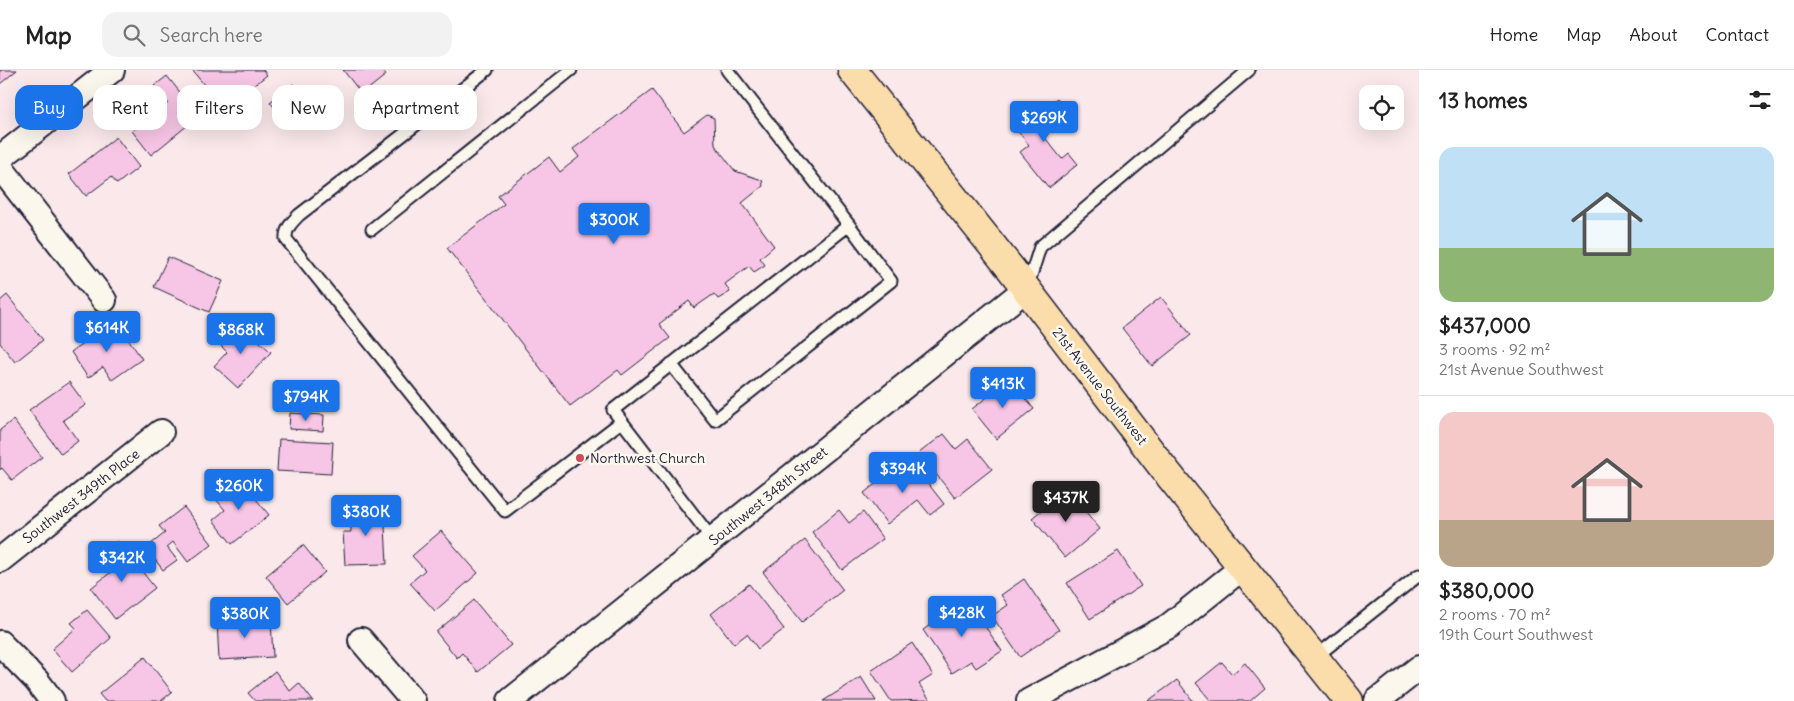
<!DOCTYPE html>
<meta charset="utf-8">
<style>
body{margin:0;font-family:Delius,sans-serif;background:#f2f2f2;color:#222;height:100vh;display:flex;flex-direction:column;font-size:19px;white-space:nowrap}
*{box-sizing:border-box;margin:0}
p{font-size:16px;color:#767676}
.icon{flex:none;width:28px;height:28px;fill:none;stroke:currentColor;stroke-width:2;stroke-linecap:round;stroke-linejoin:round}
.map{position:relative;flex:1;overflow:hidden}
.panel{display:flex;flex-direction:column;background:#fff;width:375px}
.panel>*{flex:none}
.hud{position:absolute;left:15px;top:15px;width:475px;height:45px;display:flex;gap:10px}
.fabs{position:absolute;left:1359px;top:15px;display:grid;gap:10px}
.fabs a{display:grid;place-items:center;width:45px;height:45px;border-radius:10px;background:#fff;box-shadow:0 5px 20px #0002;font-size:25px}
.price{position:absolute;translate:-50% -42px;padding:0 11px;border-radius:5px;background:#1a73e8;color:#fff;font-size:16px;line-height:32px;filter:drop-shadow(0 1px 2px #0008)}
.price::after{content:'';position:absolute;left:50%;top:30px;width:15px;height:11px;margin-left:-8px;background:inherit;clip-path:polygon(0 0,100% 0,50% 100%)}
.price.on{background:#222;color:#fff}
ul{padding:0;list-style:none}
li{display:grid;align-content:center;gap:10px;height:265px;padding:0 20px}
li+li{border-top:1px solid #e0e0e0}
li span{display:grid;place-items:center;height:155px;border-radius:15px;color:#555}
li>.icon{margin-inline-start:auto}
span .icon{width:90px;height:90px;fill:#fffc;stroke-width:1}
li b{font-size:21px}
h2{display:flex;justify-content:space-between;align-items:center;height:60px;padding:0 20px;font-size:21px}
.tag{padding:0 18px;border-radius:15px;background:#fff;box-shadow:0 5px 20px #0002;font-size:18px;line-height:45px}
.tag.on{background:#1a73e8;color:#fff}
header{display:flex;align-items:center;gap:30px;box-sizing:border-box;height:70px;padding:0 25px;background:#fff;border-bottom:1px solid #e0e0e0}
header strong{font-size:24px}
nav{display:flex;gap:28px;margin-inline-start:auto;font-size:18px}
.search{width:350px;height:45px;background:#f2f2f2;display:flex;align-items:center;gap:12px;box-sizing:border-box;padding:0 18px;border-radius:15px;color:#767676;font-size:19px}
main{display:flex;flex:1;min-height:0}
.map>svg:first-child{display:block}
</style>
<header>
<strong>Map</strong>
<div class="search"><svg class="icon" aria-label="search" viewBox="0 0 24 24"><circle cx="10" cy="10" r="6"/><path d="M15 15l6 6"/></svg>Search here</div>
<nav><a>Home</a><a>Map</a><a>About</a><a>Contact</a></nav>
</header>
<main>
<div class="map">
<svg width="1419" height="631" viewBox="0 0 1419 631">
<rect width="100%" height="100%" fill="#fae8ea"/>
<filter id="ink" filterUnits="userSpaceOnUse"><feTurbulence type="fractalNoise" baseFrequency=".02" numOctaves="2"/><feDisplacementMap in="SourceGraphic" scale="10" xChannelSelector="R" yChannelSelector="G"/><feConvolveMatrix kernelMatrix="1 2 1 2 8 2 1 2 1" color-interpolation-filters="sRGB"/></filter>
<g filter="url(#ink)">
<path fill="#f7c5e5" stroke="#22223b" d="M0,0H17L0,14Z
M192,0H263L267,5L238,28L228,15L213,26Z
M343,0H382L386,5L362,24Z
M167,6L199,46L151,85L132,61L168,33L154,16Z
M293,14L309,35L287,53L270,32Z
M652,20L684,62L707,45L714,48L715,75L735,101L762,110L763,116L742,133L774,176L760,188L765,195L754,202L749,196L725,214L730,222L718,229L714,224L694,238L689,231L659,254L670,268L622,305L618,300L570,336L447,178L504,134L498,126L549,87L560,102L579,87L573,79Z
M1057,28L1068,43L1042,64L1062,89L1069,83L1078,94L1049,118L1020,82L1029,75L1011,53L1031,36L1037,44Z
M116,67L139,97L117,114L111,107L86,126L69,104Z
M168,187L223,211L209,242L154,217Z
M7,225L43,270L15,292L0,273V231Z
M1161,227L1191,265L1152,296L1122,258Z
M116,251L142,289L112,310L103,297L88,308L71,282Z
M239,253L271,282L238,318L214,296L227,282L219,274Z
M1010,309L1034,339L996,369L972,339Z
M69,312L86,335L63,350L78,371L61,384L29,340Z
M290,343L324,345L323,361L289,359Z
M13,350L42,387L12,410L2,398L0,400V360Z
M944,364L956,379L968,369L992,399L955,428L919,383Z
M279,369L333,372L331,404L277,401Z
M913,394L944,434L930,445L918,430L887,454L864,423L888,404L893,410Z
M239,408L269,445L232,474L213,450L225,440L215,428Z
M1067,419L1100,459L1065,488L1032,448Z
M184,437L212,474L188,492L173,472L167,477L177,490L163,500L146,478L165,463L159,456Z
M384,437L387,494L345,495L343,462H351L350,438Z
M839,440L849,453L863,442L883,469L842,500L812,462Z
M441,461L478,503L435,541L410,513L425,500L412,486Z
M805,470L843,520L802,552L763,502Z
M118,471L155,518L115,549L91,518L116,498L103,482Z
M303,475L325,502L288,533L266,506Z
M1118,481L1141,516L1090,549L1067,513Z
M1024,509L1059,560L1020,587L992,546L1008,535L1001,525Z
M749,514L784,559L758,579L747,564L734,574L711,544Z
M474,530L511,575L478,602L462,583L457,588L436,562Z
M967,530L1002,581L976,598L971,591L952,603L923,560Z
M87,540L111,568L72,602L52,579L76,558L71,553Z
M271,548L273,587L219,590L217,551Z
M912,573L933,605L919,614L930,630L891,631L871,601Z
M145,587L172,622L161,631H105L99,624Z
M1222,592L1232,604L1245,593L1265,618L1250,631H1211L1196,613Z
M275,601L290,621L299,613L313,631H255L248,623Z
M861,607L876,631H823Z
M1177,610L1193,631H1148Z"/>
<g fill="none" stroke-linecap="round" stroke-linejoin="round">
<g stroke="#22223b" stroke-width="15">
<path id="lane" d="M487,0L299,145C292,152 285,159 286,169L505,441L621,352
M372,159L571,0
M1027,218L1040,177L1249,0
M671,294L715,350L891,211L849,155
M713,470L613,340L849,155L727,0
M1314,588L1419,505"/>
</g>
<g stroke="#22223b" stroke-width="28">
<path id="street" d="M0,88L112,0
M0,97L104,230
M0,490L161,362
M361,570L413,631
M0,573L37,611L52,631
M510,631L1026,219
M1029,631L1169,556L1243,497
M1377,631L1419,598"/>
</g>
<g stroke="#22223b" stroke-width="31">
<path id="primary" d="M852,0L1011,199L1161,395L1349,631"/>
</g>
<use href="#lane" stroke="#fbf7ec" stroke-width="11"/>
<use href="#street" stroke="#fbf7ec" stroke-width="24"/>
<use href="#primary" stroke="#fbddab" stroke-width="28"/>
</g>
</g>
<circle fill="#d1495b" stroke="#fbf7ec" stroke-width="2" cx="580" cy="388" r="5"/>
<g text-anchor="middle" stroke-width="5" stroke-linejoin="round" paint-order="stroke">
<g font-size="14" fill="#22223b" stroke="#fbf7ec">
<text transform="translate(1100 316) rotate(52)" y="5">21st Avenue Southwest</text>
<text transform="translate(81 426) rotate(-38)" y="5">Southwest 349th Place</text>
<text transform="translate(768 426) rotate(-39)" y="5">Southwest 348th Street</text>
</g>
<g font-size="14" fill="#22223b" stroke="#fbf7ec" text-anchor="start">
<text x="590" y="393">Northwest Church</text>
</g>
</g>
</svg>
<div class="fabs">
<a><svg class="icon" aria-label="locate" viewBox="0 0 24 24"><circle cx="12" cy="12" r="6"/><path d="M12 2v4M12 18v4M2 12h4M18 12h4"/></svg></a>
</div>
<b class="price" style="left:1044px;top:73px">$269K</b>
<b class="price" style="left:614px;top:175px">$300K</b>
<b class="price" style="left:107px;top:283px">$614K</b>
<b class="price" style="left:241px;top:285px">$868K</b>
<b class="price" style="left:1003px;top:339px">$413K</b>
<b class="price" style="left:306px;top:352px">$794K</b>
<b class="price" style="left:903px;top:424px">$394K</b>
<b class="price" style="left:239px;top:441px">$260K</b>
<b class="price on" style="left:1066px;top:453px">$437K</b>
<b class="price" style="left:366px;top:467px">$380K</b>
<b class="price" style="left:122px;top:513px">$342K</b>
<b class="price" style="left:962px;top:568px">$428K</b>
<b class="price" style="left:245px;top:569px">$380K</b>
<div class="hud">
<a class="tag on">Buy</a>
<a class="tag">Rent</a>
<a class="tag">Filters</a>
<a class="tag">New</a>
<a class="tag">Apartment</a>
</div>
</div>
<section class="panel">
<h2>13 homes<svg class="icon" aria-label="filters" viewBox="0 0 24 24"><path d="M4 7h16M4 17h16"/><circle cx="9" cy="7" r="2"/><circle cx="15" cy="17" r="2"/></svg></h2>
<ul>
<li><span style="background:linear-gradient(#bfe0f5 65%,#8fb573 0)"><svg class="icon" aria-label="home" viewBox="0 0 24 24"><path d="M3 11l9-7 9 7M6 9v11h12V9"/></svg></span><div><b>$437,000</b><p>3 rooms · 92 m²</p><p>21st Avenue Southwest</p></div></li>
<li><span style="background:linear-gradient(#f6c9c9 70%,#b9a48a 0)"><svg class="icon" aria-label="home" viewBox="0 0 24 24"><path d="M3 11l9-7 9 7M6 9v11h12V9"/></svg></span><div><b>$380,000</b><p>2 rooms · 70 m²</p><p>19th Court Southwest</p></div></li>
</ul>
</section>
</main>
